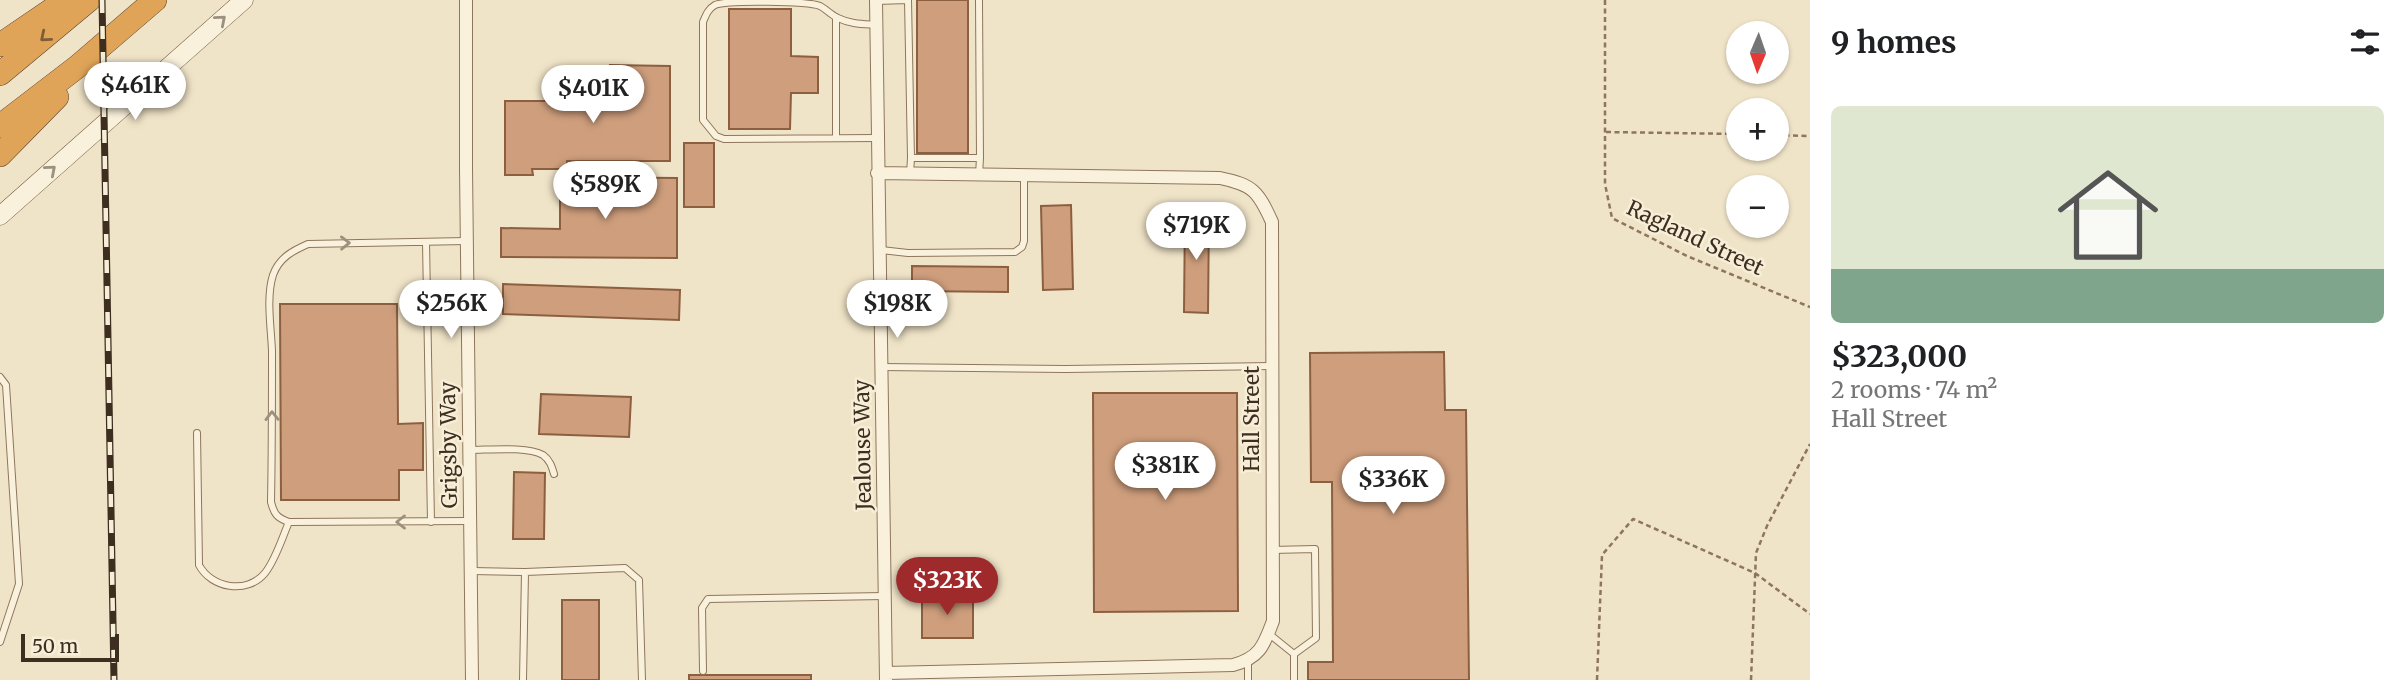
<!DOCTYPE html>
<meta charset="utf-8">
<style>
body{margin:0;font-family:Merriweather,serif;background:#f2f2f2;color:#202124;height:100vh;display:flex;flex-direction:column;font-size:26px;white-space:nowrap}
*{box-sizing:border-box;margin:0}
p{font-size:23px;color:#757577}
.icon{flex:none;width:38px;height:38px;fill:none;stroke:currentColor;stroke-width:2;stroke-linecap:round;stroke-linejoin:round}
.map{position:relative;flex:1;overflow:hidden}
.panel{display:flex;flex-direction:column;background:#fff;width:595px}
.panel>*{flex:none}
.needle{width:46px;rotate:182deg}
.buttons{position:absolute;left:1726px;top:21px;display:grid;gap:14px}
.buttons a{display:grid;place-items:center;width:63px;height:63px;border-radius:50%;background:#fff;box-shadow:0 2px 5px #0004;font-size:35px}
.scale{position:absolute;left:21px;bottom:18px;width:98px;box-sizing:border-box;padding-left:7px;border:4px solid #3d2e20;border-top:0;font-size:19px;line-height:24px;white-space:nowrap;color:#3d2e20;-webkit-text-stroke:5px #f7eed8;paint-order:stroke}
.price{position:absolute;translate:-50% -60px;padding:0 16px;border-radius:24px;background:#fff;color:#222;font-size:23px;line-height:46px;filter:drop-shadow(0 2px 4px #0008)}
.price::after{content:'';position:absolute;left:50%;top:42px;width:21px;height:16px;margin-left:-10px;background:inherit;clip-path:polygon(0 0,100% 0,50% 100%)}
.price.current{background:#9e2a2b;color:#fff}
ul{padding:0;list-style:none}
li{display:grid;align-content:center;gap:14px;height:371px;padding:0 21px}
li+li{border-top:2px solid #e0e0e0}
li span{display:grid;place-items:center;height:217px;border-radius:10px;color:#555}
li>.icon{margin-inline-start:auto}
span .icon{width:126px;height:126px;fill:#fffc;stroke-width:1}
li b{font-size:30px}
h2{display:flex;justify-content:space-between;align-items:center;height:84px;padding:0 21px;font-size:30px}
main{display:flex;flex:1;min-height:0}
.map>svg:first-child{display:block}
</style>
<main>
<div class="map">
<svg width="1810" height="680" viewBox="0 0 1810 680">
<rect width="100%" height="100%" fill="#f0e4c8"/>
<path fill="#cf9f7d" stroke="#8d5f41" stroke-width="2" d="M917,0H968V153H917Z
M729,9H791V56L818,57V93H791L790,129H729Z
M610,65L670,66V161H567V169H532L533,175H505V101H610Z
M684,143H714V207H684Z
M560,177L677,178V258L501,257V228L560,229Z
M1071,205L1073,289L1043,290L1041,206Z
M1185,212L1209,213L1208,313L1184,312Z
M912,266L1008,267V292L912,291Z
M503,284L680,290L679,320L503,314Z
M280,304H397L398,424L423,423V470H399V500H281Z
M1444,352L1445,410H1466L1469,680H1308V662H1333L1332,482H1311L1310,353Z
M1093,393H1237L1238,611L1094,612Z
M541,394L631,397L629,437L539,434Z
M514,472L545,473L544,539H513Z
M922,595L973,596V638H922Z
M562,600H599V680H562Z
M689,675H811V680H689Z"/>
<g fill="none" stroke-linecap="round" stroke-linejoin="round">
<g stroke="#8d765c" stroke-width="8">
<path id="lane" d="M908,0L911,158
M979,0L980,158
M876,1L908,0
M876,25C863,24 850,24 838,18C831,15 826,9 820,6C808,1 726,0 715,5C708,9 706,15 703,22V120L716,136L724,139L877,138
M836,138V17
M910,174L911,158H980L979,175
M466,241L308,244C292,251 279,258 273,275C266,297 271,327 272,351C272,401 272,451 271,502C274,514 277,518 289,522L469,521
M426,242L431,522
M881,250L908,253L1015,252L1022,247L1024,241V175
M881,367L1066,369L1272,366
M0,377L6,385L19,584L0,642
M197,433L199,565C211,588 247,595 265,573C276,559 282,538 289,522
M470,450C489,450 527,446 543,455C550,460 552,467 554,474
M1272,550L1315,549L1316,638L1294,654
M472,571L525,572L625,568L639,580L642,680
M1268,633L1294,654V680
M1248,661V680
M703,671L702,608L708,599L885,596
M523,680L525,572"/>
</g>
<g stroke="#8d765c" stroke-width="14">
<path id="street" d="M466,0V169L472,680
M876,0L886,680
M877,173L1220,178C1253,185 1258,191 1272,222L1273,621C1264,645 1260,658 1233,665L886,673"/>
</g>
<g stroke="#6f573f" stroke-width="19">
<path id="secondary" d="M0,216L244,0"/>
</g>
<g stroke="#5b4430" stroke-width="24">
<path id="highway" d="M0,45L66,0
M0,74L89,0
M0,126L77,67L155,0
M0,155L57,97"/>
</g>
<path stroke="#8d765c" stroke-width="2.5" stroke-dasharray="5 3.5" stroke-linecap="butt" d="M1605,0V184L1612,218L1687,256L1810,307
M1606,132L1738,134
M1776,135L1810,136
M1597,680L1602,555L1633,519L1755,573L1810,614
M1751,680L1756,553L1767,526L1810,444"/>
<use href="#lane" stroke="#faf1dc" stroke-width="6"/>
<use href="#street" stroke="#faf1dc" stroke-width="12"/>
<use href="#secondary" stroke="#faf1dc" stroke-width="18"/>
<use href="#highway" stroke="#e0a458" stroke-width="23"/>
<g stroke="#3d2e20" stroke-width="7">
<path id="rail" d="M102,0L114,680"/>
</g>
<use href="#rail" stroke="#f7eed8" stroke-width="4.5" stroke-dasharray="13" stroke-linecap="butt"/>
</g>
<defs><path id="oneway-chevron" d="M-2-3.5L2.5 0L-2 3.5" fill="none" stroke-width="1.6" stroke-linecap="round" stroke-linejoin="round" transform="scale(1.75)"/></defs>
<g stroke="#9c907e">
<use href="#oneway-chevron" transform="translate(221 20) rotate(-41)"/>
<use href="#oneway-chevron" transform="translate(51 170) rotate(-41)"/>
<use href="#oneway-chevron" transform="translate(345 243) rotate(-1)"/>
<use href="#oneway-chevron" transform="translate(272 416) rotate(-91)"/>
<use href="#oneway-chevron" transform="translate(401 522) rotate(180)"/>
</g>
<use stroke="#7e5d36" href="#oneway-chevron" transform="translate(45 37) rotate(140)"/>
<g text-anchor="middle" stroke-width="5" stroke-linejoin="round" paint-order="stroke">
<g font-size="21" fill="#3d2e20" stroke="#f7eed8">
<text transform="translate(1695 238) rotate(25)" y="7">Ragland Street</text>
<text transform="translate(1252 419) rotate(-90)" y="7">Hall Street</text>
<text transform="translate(449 445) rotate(-91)" y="7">Grigsby Way</text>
<text transform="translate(863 445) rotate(-91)" y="7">Jealouse Way</text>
</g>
</g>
</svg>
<div class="buttons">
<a><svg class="needle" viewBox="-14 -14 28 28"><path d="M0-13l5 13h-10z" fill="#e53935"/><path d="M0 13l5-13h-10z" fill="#757577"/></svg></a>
<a>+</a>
<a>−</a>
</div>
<div class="scale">50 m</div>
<b class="price" style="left:135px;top:122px">$461K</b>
<b class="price" style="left:593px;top:125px">$401K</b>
<b class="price" style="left:605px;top:221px">$589K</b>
<b class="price" style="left:1196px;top:262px">$719K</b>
<b class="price" style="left:451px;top:340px">$256K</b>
<b class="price" style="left:897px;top:340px">$198K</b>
<b class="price" style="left:1165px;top:502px">$381K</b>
<b class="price" style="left:1393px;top:516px">$336K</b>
<b class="price current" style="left:947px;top:617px">$323K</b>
</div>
<section class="panel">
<h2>9 homes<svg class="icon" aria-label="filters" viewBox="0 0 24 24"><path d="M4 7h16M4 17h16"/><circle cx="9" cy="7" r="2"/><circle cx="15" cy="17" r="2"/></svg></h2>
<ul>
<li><span style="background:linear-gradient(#dfe7d0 75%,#7fa58c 0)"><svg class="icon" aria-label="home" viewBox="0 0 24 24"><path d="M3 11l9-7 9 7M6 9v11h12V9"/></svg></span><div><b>$323,000</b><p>2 rooms · 74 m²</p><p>Hall Street</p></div></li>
</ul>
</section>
</main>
